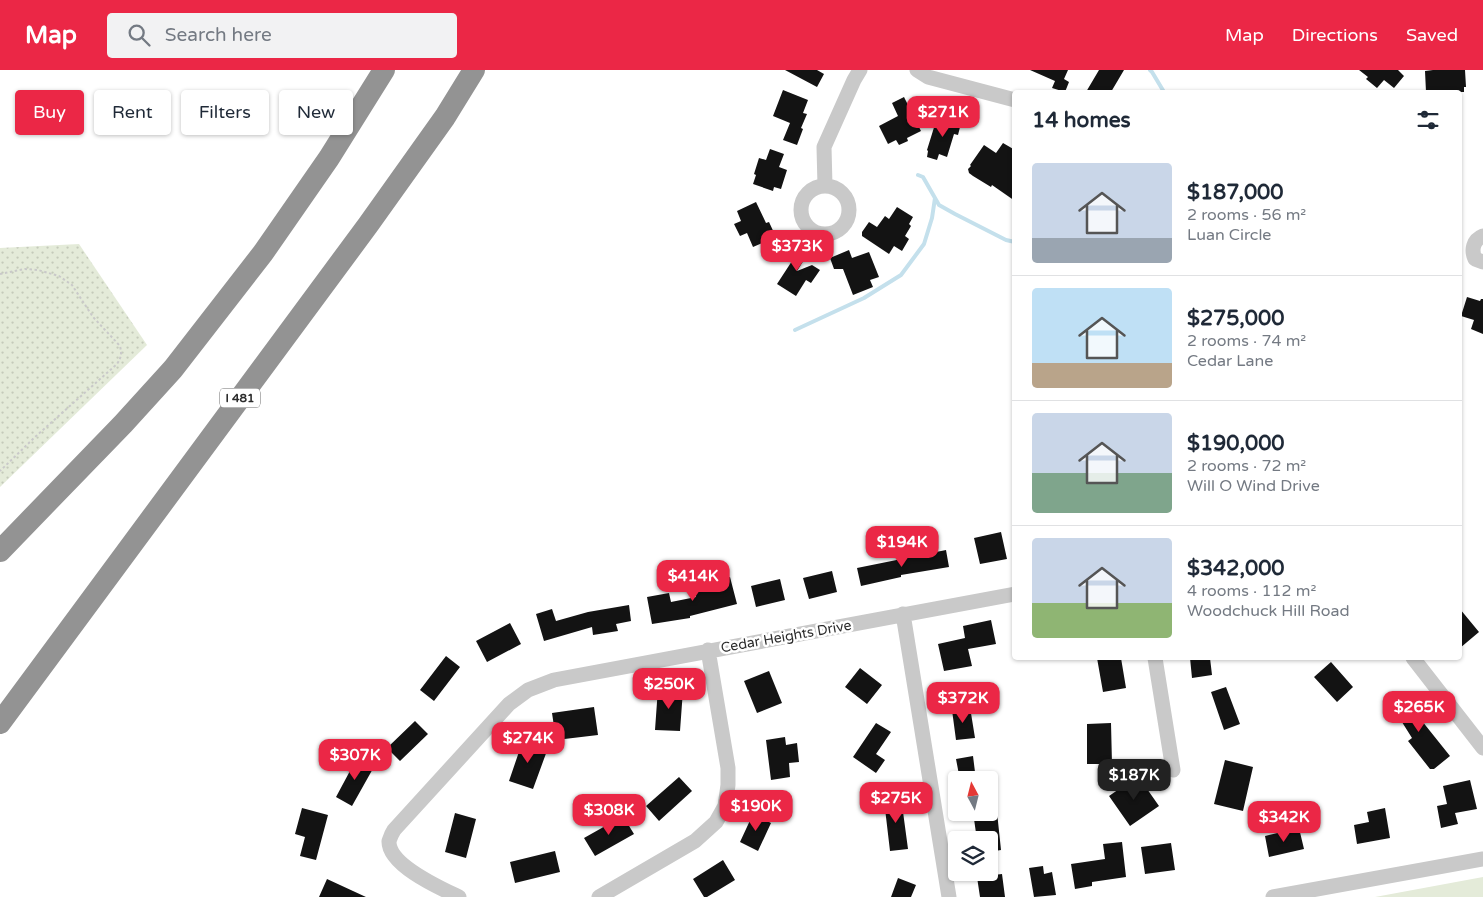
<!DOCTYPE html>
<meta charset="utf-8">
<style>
body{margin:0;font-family:"Varela Round",sans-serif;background:#f2f2f3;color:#1f2937;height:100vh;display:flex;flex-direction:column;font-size:19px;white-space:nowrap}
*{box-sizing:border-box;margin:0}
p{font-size:16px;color:#747a83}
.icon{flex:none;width:28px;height:28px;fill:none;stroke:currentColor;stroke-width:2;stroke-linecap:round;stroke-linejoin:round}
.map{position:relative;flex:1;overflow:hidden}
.drawer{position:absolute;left:1012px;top:20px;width:450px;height:570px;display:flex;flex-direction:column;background:#fff;border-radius:5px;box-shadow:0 1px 4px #0004}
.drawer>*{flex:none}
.top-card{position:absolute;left:15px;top:20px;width:475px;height:45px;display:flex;gap:10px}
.needle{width:32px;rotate:353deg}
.buttons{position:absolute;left:948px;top:701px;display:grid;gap:10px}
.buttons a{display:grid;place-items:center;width:50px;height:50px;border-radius:5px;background:#fff;box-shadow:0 1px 4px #0004;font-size:25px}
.price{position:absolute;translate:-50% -42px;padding:0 11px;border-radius:10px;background:#eb2746;color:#fff;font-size:16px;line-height:32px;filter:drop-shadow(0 1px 2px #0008)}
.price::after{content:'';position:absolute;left:50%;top:30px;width:15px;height:11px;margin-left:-8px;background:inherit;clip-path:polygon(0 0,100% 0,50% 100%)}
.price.selected{background:#222;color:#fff}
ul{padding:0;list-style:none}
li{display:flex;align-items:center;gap:15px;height:125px;padding:0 20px}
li+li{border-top:1px solid #e0e1e3}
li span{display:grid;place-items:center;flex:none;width:140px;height:100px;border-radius:5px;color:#555}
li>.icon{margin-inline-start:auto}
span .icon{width:60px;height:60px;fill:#fffc;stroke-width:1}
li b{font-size:21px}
h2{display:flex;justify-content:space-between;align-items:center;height:60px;padding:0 20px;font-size:21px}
.pill{padding:0 18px;border-radius:5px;background:#fff;box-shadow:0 1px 4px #0004;font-size:18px;line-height:45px}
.pill.selected{background:#eb2746;color:#fff}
header{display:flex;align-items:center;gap:30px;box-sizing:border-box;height:70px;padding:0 25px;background:#eb2746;color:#fff}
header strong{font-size:24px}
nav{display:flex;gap:28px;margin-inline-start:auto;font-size:18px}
.search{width:350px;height:45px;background:#f2f2f3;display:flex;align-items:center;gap:12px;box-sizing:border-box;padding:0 18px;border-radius:5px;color:#747a83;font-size:19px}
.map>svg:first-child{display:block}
</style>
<header>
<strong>Map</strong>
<div class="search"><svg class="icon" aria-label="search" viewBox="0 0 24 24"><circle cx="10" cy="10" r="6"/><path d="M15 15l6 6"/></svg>Search here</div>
<nav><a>Map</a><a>Directions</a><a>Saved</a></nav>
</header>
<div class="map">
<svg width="1483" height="827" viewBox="0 0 1483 827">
<defs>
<pattern id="grass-dots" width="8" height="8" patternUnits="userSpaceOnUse" patternTransform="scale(1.25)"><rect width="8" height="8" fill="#e4ebd9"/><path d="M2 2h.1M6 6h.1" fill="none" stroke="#c4caba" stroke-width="1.8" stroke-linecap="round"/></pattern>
</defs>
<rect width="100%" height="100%" fill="#fff"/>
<path fill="url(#grass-dots)" d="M79,174L147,275L0,417V178Z"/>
<path fill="#e4ebd9" d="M1483,807V827H1375Z"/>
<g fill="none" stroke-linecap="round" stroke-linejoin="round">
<path stroke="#c4e0ec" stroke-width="4" d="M1150,0L1152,2L1164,22
M935,128L939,135L955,144L1006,170L1015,172
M795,260L864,228L901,205L924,174L932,148L935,128L923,107L918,105"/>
</g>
<path fill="#131313" d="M785,0H817L824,4L817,17Z
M1030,0H1068L1064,9L1069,12L1065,22L1052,18L1055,11Z
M1099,0H1124L1111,22H1086Z
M1359,0H1398L1404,6L1394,18L1384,10L1377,18L1366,9L1368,7Z
M1433,0H1465L1466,17H1464V22H1426L1425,1Z
M783,20L808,30L803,43L807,44L801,58L803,59L797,75L783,70L790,53L773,46Z
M904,27L921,61L907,68L908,71L899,75L896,70L888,74L879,56L898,46L892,33Z
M948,48L961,53L958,65L954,64L947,87L939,84L937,90L927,87L928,81L927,80L936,51L946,54Z
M1003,73L1015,80V131L992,115L991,117L973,106L969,103L968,99L971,96L970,95L984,75L996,83Z
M770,79L784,84L779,97L787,100L781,119L774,117L773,121L753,114L756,105L754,104L759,88L766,90Z
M756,132L766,153L769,152L776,167L753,177L747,163L740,166L734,154L741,151L737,141Z
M897,137L913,147L909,154L911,156L905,166L909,169L902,181L894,176L889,184L862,166V162L869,152L877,157L885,146L889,149Z
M790,175L807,185L797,201L812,195L820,200L811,213L806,210L796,226L777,214L792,191L785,187V183Z
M849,180L852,188L869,182L879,207L870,210L873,217L853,225L843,199H834L830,188Z
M1467,227L1480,231L1481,229H1483V264L1471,259L1474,250L1461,246Z
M1001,462L1007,489L980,494L974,468Z
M946,480L949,497L901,505V507L861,516L857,498Z
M832,501L837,522L809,529L803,508Z
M730,507L737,534L690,546V548L652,554L647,527L669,523L671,532L696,527L693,517Z
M780,509L785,530L756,537L751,516Z
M629,535L631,551L616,554L618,561L593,565L592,557L544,571L536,544L552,539L556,551L588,542Z
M1460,539L1479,562L1460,578Z
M991,550L996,574L968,579L972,596L944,601L938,574L965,568L963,556Z
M510,553L521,574L487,592L476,571Z
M446,586L460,597L434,631L420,620Z
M1097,588H1121L1126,618L1103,622Z
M1190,588H1210L1212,605L1192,608Z
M1331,592L1353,617L1337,632L1314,607Z
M860,598L882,615L867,634L845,617Z
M769,601L782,633L757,643L744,611Z
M1226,617L1240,654L1224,660L1211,622Z
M658,618L683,620L680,661L655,660Z
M1406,622L1420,645L1418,646L1450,686L1434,699H1430L1408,671L1412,668L1390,633Z
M594,637L598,665L556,670L552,643Z
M970,637L975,668L956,670L952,640Z
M415,651L428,664L400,691L387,678Z
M876,653L891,662L876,684L885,690L876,703L853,687Z
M1111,653L1112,694H1087V654Z
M785,667L786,675L797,673L799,692L789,693L790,707L771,710L766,670Z
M523,670L548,678L533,719L509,711Z
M358,686L375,695L352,736L336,727Z
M973,686L976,710H960L956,689Z
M1225,690L1253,697L1243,741L1214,734Z
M1138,706L1159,736L1130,756L1109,726Z
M679,707L692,721L659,751L646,736Z
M1470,710L1477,739L1455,743L1458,754L1441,758L1437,736L1447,734L1443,716Z
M901,727L908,779L890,781L884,730Z
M302,738L328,745L316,790L300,786L305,767L295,764Z
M1385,738L1390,768L1357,774L1354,755L1369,752L1367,742Z
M973,742H997L1001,780L989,782V770H977Z
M455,743L476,749L466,788L445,782Z
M753,744L771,753L758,781L740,772Z
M623,746L634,764L595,786L584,768Z
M1299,758L1304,779L1269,787L1265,766Z
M1122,772L1126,807L1092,812V816L1075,819L1071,794L1105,789L1103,774Z
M1171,773L1175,800L1145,804L1141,777Z
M555,781L560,802L515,813L510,792Z
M723,790L735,810L707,827H704L693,809Z
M1043,796L1044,804L1052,802L1056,825L1034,827L1029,798Z
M1002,804L1005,827H980L977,807Z
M898,808L916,815L911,827H891Z
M327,809L366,827H319Z"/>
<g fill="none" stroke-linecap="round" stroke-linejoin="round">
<path stroke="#c9c9c9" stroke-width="2" stroke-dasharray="2.5 2.5" stroke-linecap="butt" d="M0,204L25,199L38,200L59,206L72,215L93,247L120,276C122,284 121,288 117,294L35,367L0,401"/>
<path stroke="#c9c9c9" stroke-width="15" d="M917,0L928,7L1015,30
M801 140a24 24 0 1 1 48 0a24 24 0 1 1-48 0Z
M825,116L824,77L854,10L860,0
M1483,166C1473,170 1471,180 1475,189L1483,192
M903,544L949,827
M1155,588L1173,700
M1413,588L1483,678
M459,827C440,818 388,795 389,771C390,768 392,763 394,760L509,634L528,620L554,610L1015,524
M599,827L695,771L716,752L725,736L728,715V698L708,580
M1273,827L1483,789"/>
<path stroke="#939393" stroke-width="22" d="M0,481L123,354L173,299L263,183L329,88L384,0
M0,653L368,155L445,47L474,0"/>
</g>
<g text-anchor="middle" stroke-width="5" stroke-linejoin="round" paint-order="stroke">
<rect fill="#fff" stroke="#6b6b6b" stroke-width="1" x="220" y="318.5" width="40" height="19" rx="4"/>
<g font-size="12" font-weight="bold" fill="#2c2c2c">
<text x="240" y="332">I 481</text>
</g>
<g font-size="14" fill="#2c2c2c" stroke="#fff">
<text transform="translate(786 566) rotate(-10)" y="5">Cedar Heights Drive</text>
</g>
</g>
</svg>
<div class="buttons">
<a><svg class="needle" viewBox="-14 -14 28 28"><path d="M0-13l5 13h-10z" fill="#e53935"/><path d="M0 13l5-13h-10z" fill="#747a83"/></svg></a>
<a><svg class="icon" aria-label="layers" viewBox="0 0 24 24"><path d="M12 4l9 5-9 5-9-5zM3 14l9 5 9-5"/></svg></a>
</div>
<b class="price" style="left:943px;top:68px">$271K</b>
<b class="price" style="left:797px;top:202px">$373K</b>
<b class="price" style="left:902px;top:498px">$194K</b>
<b class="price" style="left:693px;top:532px">$414K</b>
<b class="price" style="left:669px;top:640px">$250K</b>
<b class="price" style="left:963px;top:654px">$372K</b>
<b class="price" style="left:1419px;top:663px">$265K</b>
<b class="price" style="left:528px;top:694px">$274K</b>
<b class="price" style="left:355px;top:711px">$307K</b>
<b class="price selected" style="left:1134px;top:731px">$187K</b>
<b class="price" style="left:896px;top:754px">$275K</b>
<b class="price" style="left:756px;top:762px">$190K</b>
<b class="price" style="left:609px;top:766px">$308K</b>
<b class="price" style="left:1284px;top:773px">$342K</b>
<div class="top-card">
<a class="pill selected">Buy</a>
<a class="pill">Rent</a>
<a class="pill">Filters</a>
<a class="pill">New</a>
</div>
<section class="drawer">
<h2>14 homes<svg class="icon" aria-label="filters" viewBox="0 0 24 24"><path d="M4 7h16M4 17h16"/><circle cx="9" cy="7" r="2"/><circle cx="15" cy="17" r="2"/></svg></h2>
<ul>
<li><span style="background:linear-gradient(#c9d6e8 75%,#9aa5b1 0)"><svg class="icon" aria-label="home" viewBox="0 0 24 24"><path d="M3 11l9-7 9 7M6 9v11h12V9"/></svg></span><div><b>$187,000</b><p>2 rooms · 56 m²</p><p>Luan Circle</p></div></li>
<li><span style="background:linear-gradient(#bfe0f5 75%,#b9a48a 0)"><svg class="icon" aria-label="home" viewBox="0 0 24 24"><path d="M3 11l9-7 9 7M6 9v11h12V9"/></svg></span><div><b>$275,000</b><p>2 rooms · 74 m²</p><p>Cedar Lane</p></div></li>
<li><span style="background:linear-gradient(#c9d6e8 60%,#7fa58c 0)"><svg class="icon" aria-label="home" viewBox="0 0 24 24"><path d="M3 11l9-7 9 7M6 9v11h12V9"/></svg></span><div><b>$190,000</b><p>2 rooms · 72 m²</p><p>Will O Wind Drive</p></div></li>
<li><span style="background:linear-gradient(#c9d6e8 65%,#8fb573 0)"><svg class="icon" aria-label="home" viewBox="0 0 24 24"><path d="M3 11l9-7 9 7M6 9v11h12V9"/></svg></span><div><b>$342,000</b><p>4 rooms · 112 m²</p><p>Woodchuck Hill Road</p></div></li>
</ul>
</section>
</div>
